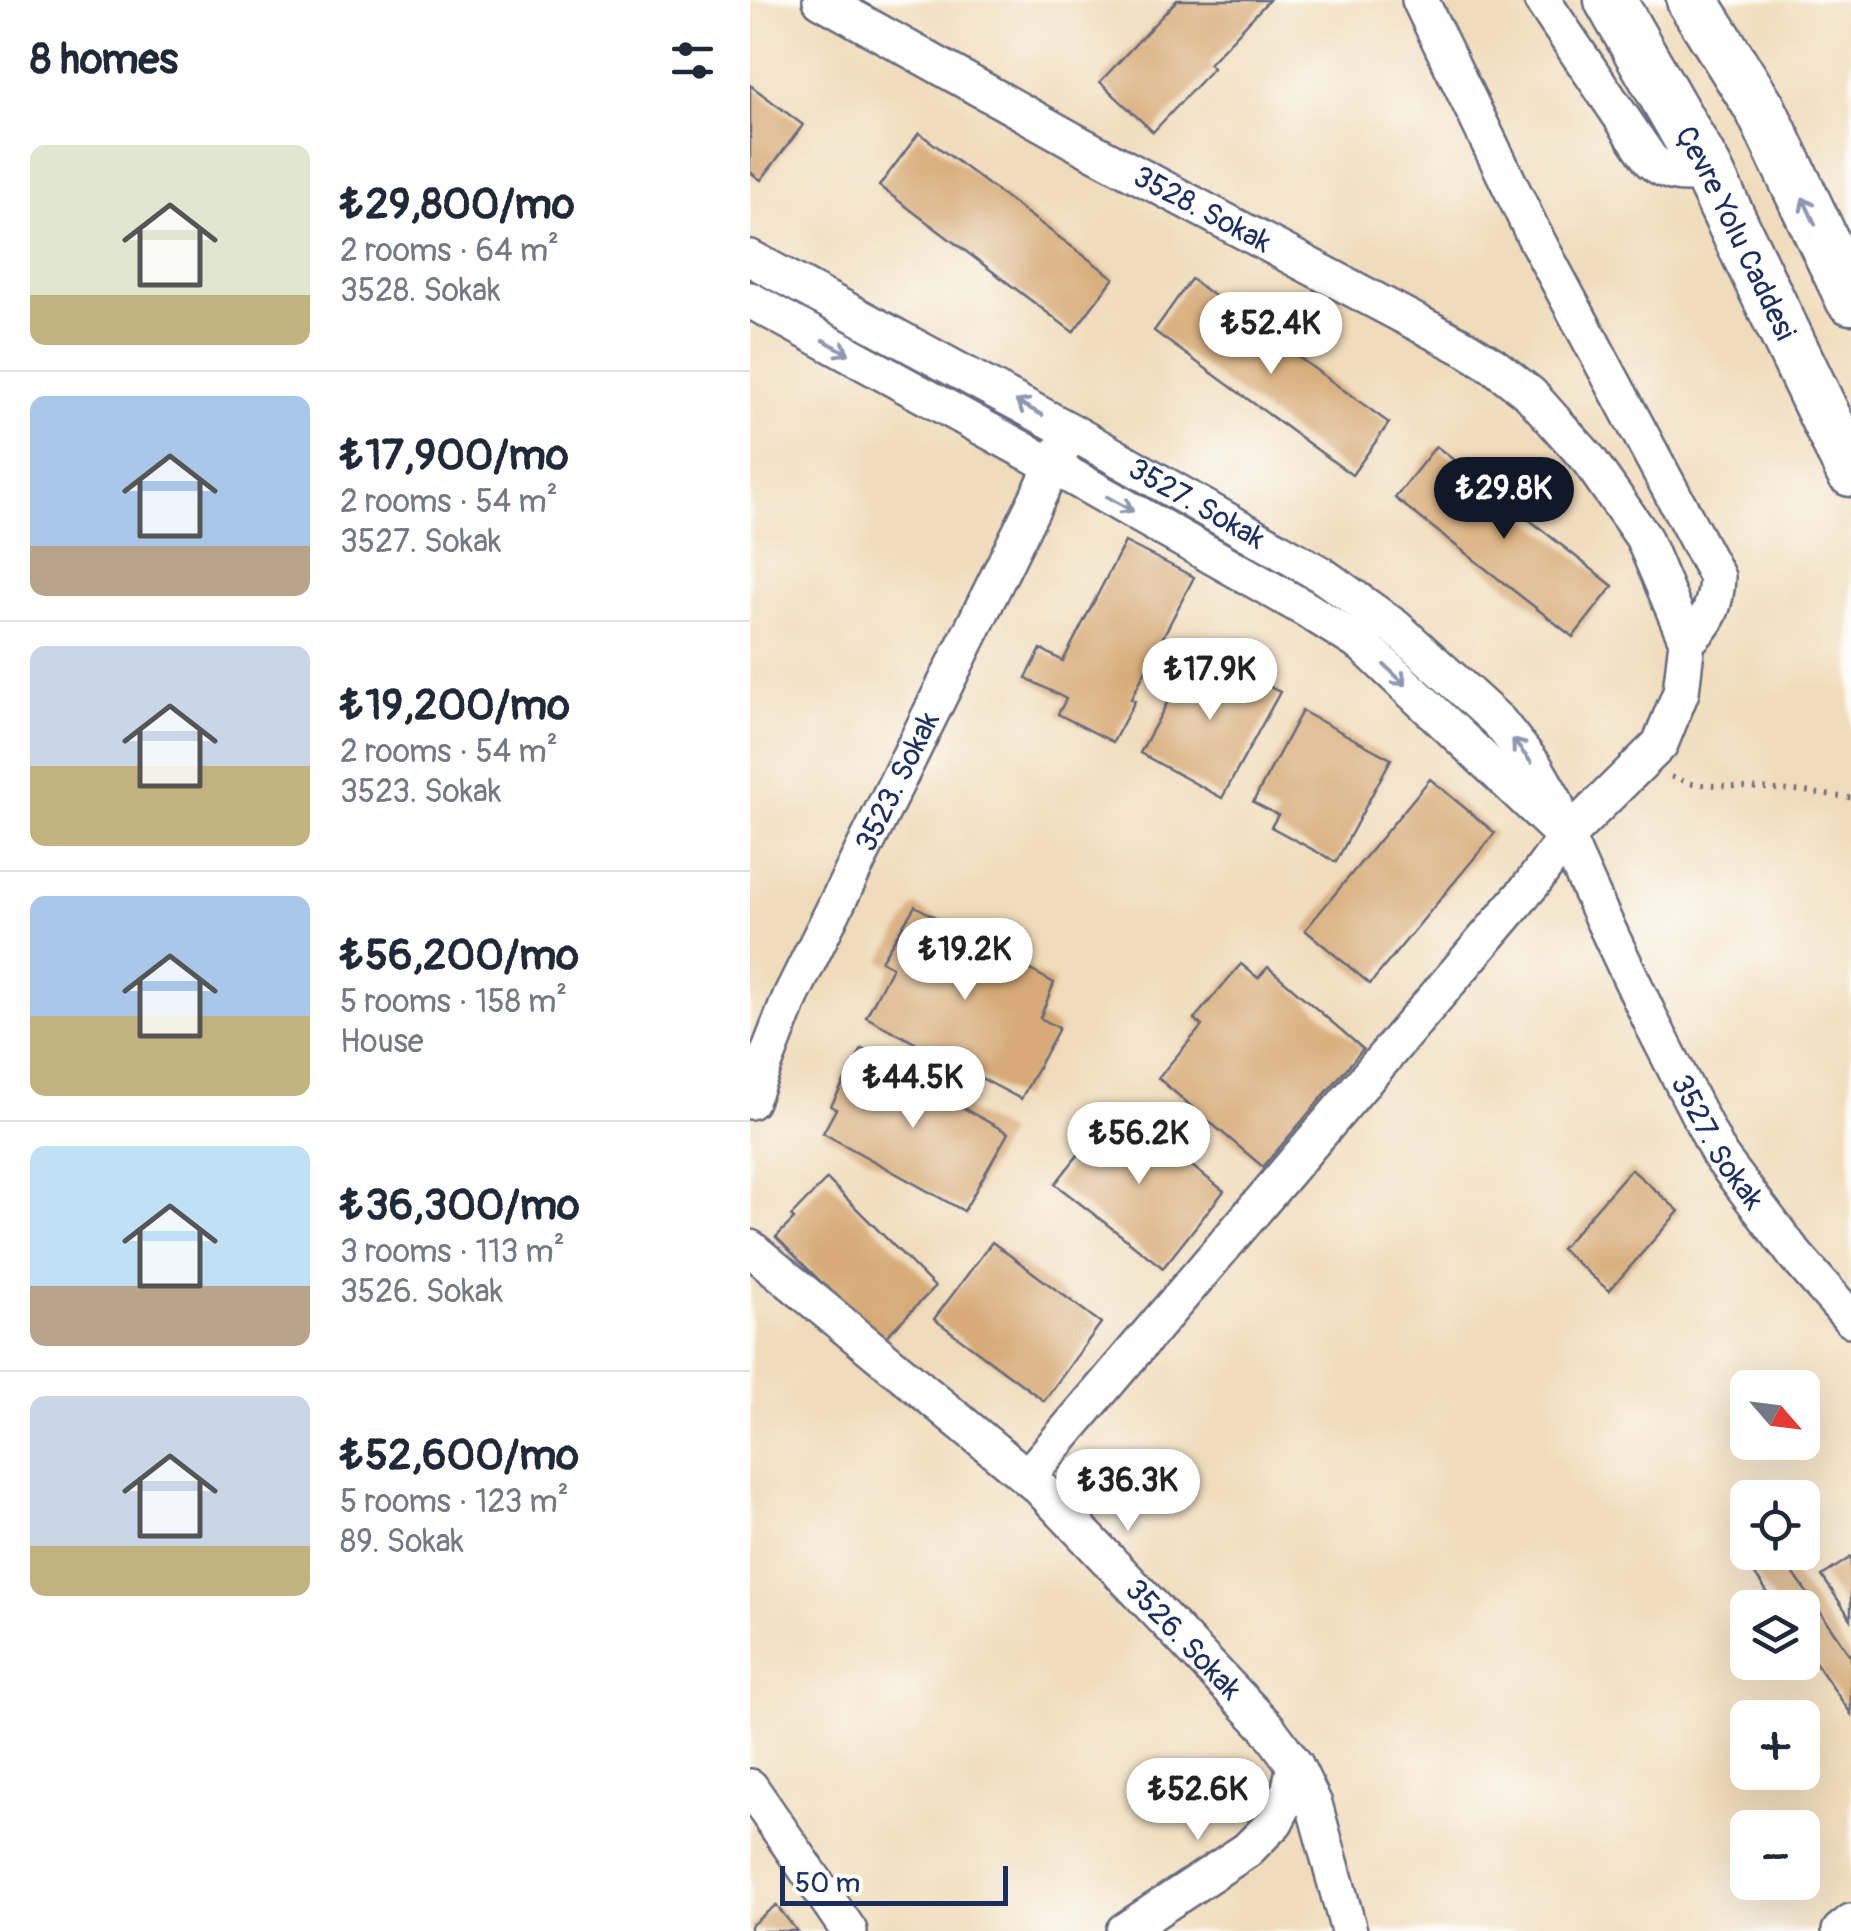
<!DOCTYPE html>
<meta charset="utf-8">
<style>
body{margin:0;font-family:Pangolin,sans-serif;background:#f2f2f3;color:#1f2937;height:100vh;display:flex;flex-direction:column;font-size:38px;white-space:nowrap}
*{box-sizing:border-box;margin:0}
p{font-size:32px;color:#747a83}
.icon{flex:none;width:55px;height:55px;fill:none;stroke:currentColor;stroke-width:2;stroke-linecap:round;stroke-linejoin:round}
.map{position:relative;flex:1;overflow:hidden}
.sheet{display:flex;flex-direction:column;background:#fff;width:750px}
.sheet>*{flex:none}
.needle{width:65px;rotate:118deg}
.buttons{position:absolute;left:980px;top:1370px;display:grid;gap:20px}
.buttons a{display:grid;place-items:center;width:90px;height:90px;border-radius:15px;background:#fff;box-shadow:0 10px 40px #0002;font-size:50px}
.scale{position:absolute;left:30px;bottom:25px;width:228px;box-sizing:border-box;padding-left:10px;border:5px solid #1b2f5e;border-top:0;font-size:28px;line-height:35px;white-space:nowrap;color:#1b2f5e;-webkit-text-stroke:8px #fdfcf7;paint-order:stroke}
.price{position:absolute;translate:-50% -85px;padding:0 22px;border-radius:35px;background:#fff;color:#222;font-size:32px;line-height:65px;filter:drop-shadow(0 2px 5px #0008)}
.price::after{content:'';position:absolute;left:50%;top:60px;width:30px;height:22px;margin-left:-15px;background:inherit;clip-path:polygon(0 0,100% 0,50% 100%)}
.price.active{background:#111827;color:#fff}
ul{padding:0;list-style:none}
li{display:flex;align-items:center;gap:30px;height:250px;padding:0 30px}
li+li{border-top:2px solid #e0e1e3}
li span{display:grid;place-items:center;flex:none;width:280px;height:200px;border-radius:15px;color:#555}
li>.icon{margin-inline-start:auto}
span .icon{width:120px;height:120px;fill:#fffc;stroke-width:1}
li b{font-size:42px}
h2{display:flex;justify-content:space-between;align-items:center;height:120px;padding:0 30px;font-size:42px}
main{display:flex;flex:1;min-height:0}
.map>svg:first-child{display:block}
</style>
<main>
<section class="sheet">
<h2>8 homes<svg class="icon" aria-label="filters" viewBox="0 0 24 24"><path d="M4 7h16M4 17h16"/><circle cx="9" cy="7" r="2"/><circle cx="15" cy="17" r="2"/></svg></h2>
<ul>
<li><span style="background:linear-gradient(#dfe7d0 75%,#c2b280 0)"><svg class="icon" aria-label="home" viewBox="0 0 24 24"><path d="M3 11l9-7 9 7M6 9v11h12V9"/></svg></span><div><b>₺29,800/mo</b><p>2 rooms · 64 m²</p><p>3528. Sokak</p></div></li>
<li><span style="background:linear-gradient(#a9c7e8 75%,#b9a48a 0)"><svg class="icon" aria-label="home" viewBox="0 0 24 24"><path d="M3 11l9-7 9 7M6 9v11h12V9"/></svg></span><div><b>₺17,900/mo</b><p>2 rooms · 54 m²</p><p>3527. Sokak</p></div></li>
<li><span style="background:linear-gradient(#c9d6e8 60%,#c2b280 0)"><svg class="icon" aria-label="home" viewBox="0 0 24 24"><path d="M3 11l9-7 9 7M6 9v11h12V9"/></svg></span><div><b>₺19,200/mo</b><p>2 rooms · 54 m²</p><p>3523. Sokak</p></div></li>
<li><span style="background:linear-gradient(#a9c7e8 60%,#c2b280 0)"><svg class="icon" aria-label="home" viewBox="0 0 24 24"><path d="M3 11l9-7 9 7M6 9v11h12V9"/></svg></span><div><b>₺56,200/mo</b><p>5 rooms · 158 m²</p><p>House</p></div></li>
<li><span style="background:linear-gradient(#bfe0f5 70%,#b9a48a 0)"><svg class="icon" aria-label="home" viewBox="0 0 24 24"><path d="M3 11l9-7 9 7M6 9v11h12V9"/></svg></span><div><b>₺36,300/mo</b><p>3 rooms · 113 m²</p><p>3526. Sokak</p></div></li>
<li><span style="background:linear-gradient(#c9d6e8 75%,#c2b280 0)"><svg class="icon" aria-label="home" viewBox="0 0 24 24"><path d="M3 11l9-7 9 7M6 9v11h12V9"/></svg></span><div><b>₺52,600/mo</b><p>5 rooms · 123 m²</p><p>89. Sokak</p></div></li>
</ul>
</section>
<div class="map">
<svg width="1101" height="1931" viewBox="0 0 1101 1931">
<rect width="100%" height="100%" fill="#fdfcf7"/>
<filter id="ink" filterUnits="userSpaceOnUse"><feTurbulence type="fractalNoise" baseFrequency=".01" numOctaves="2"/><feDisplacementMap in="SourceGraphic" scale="20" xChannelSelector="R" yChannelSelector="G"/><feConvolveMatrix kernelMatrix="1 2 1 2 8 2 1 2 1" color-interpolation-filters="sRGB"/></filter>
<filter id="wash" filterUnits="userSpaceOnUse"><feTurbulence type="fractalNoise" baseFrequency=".0048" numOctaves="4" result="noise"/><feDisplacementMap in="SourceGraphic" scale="40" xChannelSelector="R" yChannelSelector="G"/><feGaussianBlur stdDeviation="2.25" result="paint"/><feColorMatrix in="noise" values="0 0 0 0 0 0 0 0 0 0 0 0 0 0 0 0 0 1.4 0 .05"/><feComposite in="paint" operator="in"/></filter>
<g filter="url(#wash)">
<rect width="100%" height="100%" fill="#f0dbba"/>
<g id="blocks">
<path fill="#d7aa77" d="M427,0H519L459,64L463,68L403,132L350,82Z
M0,85L53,125L11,180L0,172Z
M169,133L364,278L323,332L129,186Z
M441,279L639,423L602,475L404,331Z
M686,446L863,586L823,637L645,498Z
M375,542L444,577L381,699L385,701L363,742L308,714L316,699L276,678L291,649L313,661Z
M447,648L530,692L472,798L390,753Z
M552,711L641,759L586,862L521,827L528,815L503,802Z
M680,779L745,833L620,984L555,930Z
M165,906L304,983L290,1018L309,1028L271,1099L116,1017L142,967L131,961Z
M491,964L508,978L518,967L613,1049L513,1167L408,1078L452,1026L444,1019Z
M112,1049L172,1082L170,1084L258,1133L214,1211L73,1133L86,1109L81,1106Z
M366,1107L474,1191L413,1268L305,1184Z
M881,1169L929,1211L859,1291L811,1249Z
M77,1179L185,1287L131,1342L26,1237L44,1219L41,1216Z
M242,1242L351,1323L294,1401L184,1319Z
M998,1541V1552H1029L1101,1657V1714L1052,1643V1608H1028L987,1548Z
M1101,1557V1619L1072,1576Z
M26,1905L47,1931H0V1926Z"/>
</g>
</g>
<g filter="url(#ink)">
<use href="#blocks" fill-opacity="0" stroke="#666b7e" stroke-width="2.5"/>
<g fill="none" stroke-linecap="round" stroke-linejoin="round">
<g stroke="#666b7e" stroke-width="40">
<g id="minor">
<path id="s1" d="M71,0L331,145L715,348L744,366L780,394L839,460L893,537L937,641L931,692L910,744L816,837L782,884L277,1477"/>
<path d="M670,0L784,235L967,577C966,605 958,623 937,641"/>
<path d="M792,0L901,161C918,174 935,178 957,170"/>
<path id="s2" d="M0,258L322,432L572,575L645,627L749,722L785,767L804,800L816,837L852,917L903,1025L970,1156L1045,1255L1101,1319"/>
<path d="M0,300L303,466L554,608L613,645L811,833"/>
<path id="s3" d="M0,1101L41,996L312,448"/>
<path id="s4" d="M0,1248L289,1487L517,1727L545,1765L564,1804L599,1931"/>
<path d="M0,1787L99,1931"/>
<path d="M374,1931L497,1850L525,1822L538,1797L545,1765"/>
<path d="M1090,1931L1101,1922"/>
</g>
</g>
<g stroke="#666b7e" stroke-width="55">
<g id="highway">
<path id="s5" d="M860,0L957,170L1101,471"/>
<path d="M942,0L1010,108L1101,299"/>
</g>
</g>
<path stroke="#666b7e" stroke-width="5" stroke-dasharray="2.5 8" stroke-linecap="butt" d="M921,777L944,784L1051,791L1101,798"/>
<use href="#minor" stroke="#fff" stroke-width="35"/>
<use href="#highway" stroke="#fff" stroke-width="50"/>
</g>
<defs><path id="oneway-shaft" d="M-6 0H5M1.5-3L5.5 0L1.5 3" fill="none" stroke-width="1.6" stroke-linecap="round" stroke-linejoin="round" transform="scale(2.5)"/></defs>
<g stroke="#8d97ae">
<use href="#oneway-shaft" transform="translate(1059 211) rotate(-115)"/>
<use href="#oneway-shaft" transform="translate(86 347) rotate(29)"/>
<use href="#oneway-shaft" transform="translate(279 408) rotate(-152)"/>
<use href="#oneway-shaft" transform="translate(370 504) rotate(29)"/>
<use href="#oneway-shaft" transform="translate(645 675) rotate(43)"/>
<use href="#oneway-shaft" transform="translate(772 751) rotate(-129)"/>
</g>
</g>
<g text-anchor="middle" stroke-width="9" stroke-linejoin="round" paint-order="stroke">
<g font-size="30" fill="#1b2f5e" stroke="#fdfcf7">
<text dy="10" stroke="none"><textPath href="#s1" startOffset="435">3528. Sokak</textPath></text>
<text dy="10" stroke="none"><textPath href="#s5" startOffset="265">Çevre Yolu Caddesi</textPath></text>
<text dy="10" stroke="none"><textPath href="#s2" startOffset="510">3527. Sokak</textPath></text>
<text dy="10" stroke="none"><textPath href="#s3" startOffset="352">3523. Sokak</textPath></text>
<text dy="10" stroke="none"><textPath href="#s2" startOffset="1360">3527. Sokak</textPath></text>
<text dy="10" stroke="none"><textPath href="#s4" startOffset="585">3526. Sokak</textPath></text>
</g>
</g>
</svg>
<div class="buttons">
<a><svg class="needle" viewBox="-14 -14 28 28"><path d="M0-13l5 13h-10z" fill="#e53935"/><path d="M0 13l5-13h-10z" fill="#747a83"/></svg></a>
<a><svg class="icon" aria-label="locate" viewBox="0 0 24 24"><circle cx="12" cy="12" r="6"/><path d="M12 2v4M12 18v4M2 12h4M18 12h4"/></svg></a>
<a><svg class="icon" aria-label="layers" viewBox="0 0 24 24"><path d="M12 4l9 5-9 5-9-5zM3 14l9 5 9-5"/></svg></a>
<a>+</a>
<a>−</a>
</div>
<div class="scale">50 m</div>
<b class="price" style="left:521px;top:377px">₺52.4K</b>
<b class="price active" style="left:754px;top:542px">₺29.8K</b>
<b class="price" style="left:460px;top:723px">₺17.9K</b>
<b class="price" style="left:215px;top:1003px">₺19.2K</b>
<b class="price" style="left:163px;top:1131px">₺44.5K</b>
<b class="price" style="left:389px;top:1187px">₺56.2K</b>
<b class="price" style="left:378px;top:1534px">₺36.3K</b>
<b class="price" style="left:448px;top:1843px">₺52.6K</b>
</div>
</main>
